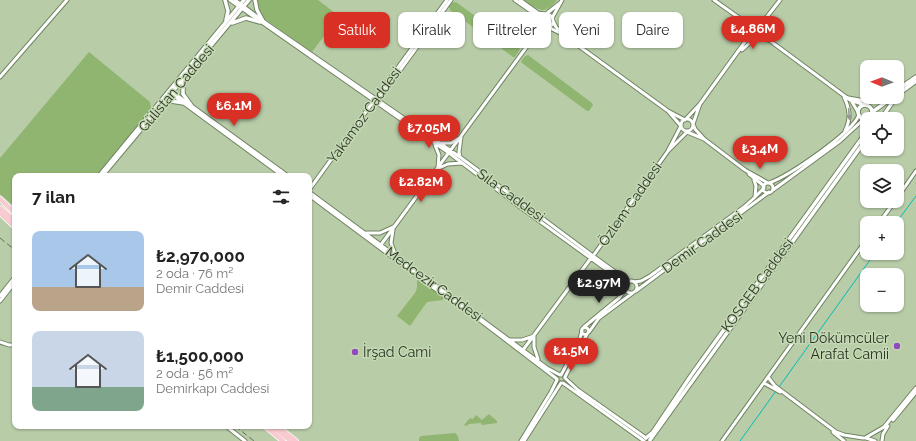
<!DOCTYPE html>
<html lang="tr">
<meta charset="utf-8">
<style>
body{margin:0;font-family:Raleway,sans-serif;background:#f6f6f6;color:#222;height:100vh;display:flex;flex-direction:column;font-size:15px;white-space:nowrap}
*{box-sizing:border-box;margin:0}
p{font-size:13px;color:#767676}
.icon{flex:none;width:22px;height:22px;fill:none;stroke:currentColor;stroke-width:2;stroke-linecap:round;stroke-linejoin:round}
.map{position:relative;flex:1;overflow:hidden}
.panel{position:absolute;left:12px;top:173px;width:300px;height:256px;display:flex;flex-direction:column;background:#fff;border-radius:8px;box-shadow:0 1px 3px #0004}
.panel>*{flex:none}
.guide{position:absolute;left:324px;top:12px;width:380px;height:36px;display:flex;gap:8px}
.needle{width:26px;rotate:271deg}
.fabs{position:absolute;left:860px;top:60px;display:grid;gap:8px}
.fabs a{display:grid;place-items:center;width:44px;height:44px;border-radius:8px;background:#fff;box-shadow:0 1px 3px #0004;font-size:20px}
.price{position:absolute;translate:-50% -34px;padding:0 9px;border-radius:14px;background:#d93025;color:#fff;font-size:13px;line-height:26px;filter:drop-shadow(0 1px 2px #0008)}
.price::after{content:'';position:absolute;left:50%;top:24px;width:12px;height:9px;margin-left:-6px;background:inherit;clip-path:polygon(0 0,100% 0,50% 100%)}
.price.current{background:#222;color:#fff}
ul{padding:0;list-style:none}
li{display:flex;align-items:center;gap:12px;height:100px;padding:0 20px}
li span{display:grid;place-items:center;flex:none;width:112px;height:80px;border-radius:8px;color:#555}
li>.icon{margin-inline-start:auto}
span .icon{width:48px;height:48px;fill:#fffc;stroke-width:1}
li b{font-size:17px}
h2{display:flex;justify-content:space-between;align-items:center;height:48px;padding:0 20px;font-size:17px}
.chip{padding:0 14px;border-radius:8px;background:#fff;box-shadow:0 1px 3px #0004;font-size:14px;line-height:36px}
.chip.current{background:#d93025;color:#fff}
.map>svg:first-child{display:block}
</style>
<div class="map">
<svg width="916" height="441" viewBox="0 0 916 441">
<rect width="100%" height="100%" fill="#b8cca8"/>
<path fill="#90b570" d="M257,0H318L339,16L312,52L262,17L256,3Z
M524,0H557C545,16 537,10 524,0Z
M456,2L520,49L515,57H513L450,10L449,7L451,3Z
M89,52L150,102L151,109L96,176H15V207L0,194V158Z
M528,55L592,103L593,105L589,111H587L522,63L521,61L525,56Z
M417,278L444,297L443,300L427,302L410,326L397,316L415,293L417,288Z
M489,414L497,421V423L482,425L481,423L469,424L466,426L464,425L470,418L473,419L476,415L482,420Z
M455,433L458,436L459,441H419V438L421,436Z"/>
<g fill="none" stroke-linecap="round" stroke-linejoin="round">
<path stroke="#00bdb7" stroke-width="1" d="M896,223L916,196
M779,387L875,253
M740,441L776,391"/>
<g stroke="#718462" stroke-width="5">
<path id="tertiary" d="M230,0L449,153L520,207L621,280L626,285
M235,0L263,21L460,157L593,256L629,282
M515,0L532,12L539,20
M520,0L538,13L544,14
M714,0L745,22L755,28
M546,14L560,3
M539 21a7 7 0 1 1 14 0a7 7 0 1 1-14 0Z
M552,18L562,0
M553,21L556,27L565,36L668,111
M548,27L562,34
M752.5 32a4.5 4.5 0 1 1 9 0a4.5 4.5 0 1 1-9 0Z
M757,28L766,18L780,0
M761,31L773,43L850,100L865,105
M759,36L770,41
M530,42L539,22
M742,50L757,36
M0,77L67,0
M171,91L288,176
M170,93L283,176
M844,97C850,109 851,119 845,131
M377,102L451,0
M852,102L858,112
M700,104L693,124L695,129L704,139L687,132L668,151L681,126L668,111L685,120Z
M700,104L752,32
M681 125a6 6 0 1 1 12 0a6 6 0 1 1-12 0Z
M704,139L745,170L768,183
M440,143H451L461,137L459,152L460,157
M435,145L439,155L438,167
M439,168L448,164L462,163
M749,174L764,186
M754,180L756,186L755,197
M769,183C789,176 852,133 859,115
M763 188a5 5 0 1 1 10 0a5 5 0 1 1-10 0Z
M309,190L447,0
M773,190L840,141L864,119
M309,192L547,368L560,375
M309,195L446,297L468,311L557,379
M897,198L916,171
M879,223L895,201
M393,230L391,243L395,254
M366,233H380L393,227
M380,246L528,45L545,28
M593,256L668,151
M625 287a6 6 0 1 1 12 0a6 6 0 1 1-12 0Z
M634,282L641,281L650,276L744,207L754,198L764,188
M636,291L769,192
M0,296L15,277
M0,301L15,282
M584,327L619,298L626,289
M581.5 331a3.5 3.5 0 1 1 7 0a3.5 3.5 0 1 1-7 0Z
M589,332L599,318L634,292
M510,340H522L534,336V347L538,359
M0,342L9,345H15
M523,350L591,258
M561,375L579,342L582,331
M565,377L587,334
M768,377L775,386L836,432L844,435L863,438
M565,378L578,390L646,438
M563,383L644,441
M764,383L780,392
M893,420L916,392
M226,426L245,441
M833,432L844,441
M865,438L884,427L916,388
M866,438L875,441
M521,441L551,392L557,380
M524,441L561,383
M722,441L867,239
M882,441L883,434L888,426"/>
</g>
<g stroke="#718462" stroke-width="5.5">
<path id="secondary" d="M225,0L228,11L226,20
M255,0L257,10L263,21
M232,23L246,18L260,22
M183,81V94L191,105
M897,90L916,77
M897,95L916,81
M847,98L864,101L884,99
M163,105L171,101L184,103
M858 112a7 7 0 1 1 14 0a7 7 0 1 1-14 0Z
M873,119L871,113L893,97
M881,119L896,97
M99,176L244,0
M102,176L249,0
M646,438L653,432L692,374L867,131
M650,440L867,138"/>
</g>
<g stroke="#fff" stroke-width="6">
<path id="trunk" d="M0,199L15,213
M0,208L15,221
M0,213L15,227
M265,426L283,441
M272,426L291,441
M277,426L296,441"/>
</g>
<use href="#tertiary" stroke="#fff" stroke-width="3"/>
<use href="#secondary" stroke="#fff" stroke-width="3.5"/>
<use href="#trunk" stroke="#f8cbd0" stroke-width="4.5"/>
<path stroke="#647159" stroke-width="1" stroke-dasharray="6 3" stroke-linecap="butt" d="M0,238L15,250
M235,426L254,441"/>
</g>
<defs><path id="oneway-solid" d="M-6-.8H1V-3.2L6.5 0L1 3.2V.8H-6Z"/></defs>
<use fill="#959992" href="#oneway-solid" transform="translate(849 114) rotate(86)"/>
<g fill="#9249bb" stroke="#c5d9b4" stroke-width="1.5">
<circle cx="897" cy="346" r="4"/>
<circle cx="355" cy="352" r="4"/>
</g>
<g text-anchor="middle" stroke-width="3" stroke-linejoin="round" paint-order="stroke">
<g font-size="14" fill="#2b3324" stroke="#c5d9b4">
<text transform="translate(176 88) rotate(-50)" y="5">Gülistan Caddesi</text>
<text transform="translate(364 115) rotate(-54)" y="5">Yakamoz Caddesi</text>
<text transform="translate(511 195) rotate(36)" y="5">Sıla Caddesi</text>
<text transform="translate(630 204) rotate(-55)" y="5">Özlem Caddesi</text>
<text transform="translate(702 242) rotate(-36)" y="5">Demir Caddesi</text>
<text transform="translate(434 284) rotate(36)" y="5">Medcezir Caddesi</text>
<text transform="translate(757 285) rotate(-54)" y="5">KOSGEB Caddesi</text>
</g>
<g font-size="14" fill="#2b3324" stroke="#c5d9b4" text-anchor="end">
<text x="889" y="343">Yeni Dökümcüler<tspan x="889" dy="16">Arafat Camii</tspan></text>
<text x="363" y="357" text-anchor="start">İrşad Cami</text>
</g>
</g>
</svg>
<div class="fabs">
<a><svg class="needle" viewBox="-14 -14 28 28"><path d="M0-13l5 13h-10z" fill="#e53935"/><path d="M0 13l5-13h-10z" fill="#767676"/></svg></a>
<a><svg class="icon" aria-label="locate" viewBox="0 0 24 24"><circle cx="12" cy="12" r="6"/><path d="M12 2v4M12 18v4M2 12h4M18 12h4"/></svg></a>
<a><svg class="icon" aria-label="layers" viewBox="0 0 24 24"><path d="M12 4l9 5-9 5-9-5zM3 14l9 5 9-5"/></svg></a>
<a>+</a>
<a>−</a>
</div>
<b class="price" style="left:753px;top:50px">₺4.86M</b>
<b class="price" style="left:234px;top:127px">₺6.1M</b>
<b class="price" style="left:429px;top:149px">₺7.05M</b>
<b class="price" style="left:760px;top:170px">₺3.4M</b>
<b class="price" style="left:421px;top:203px">₺2.82M</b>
<b class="price current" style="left:599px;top:304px">₺2.97M</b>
<b class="price" style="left:571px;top:372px">₺1.5M</b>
<div class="guide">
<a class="chip current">Satılık</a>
<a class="chip">Kiralık</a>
<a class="chip">Filtreler</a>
<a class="chip">Yeni</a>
<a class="chip">Daire</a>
</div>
<section class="panel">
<h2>7 ilan<svg class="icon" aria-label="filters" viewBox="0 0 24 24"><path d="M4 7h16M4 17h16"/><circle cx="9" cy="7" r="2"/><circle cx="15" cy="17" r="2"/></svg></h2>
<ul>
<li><span style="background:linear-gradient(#a9c7e8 70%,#b9a48a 0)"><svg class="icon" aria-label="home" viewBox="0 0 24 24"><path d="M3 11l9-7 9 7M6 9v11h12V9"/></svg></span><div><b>₺2,970,000</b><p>2 oda · 76 m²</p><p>Demir Caddesi</p></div></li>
<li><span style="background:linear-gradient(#c9d6e8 70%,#7fa58c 0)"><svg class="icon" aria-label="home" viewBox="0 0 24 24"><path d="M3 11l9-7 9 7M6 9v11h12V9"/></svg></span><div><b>₺1,500,000</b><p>2 oda · 56 m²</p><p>Demirkapı Caddesi</p></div></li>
</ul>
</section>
</div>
